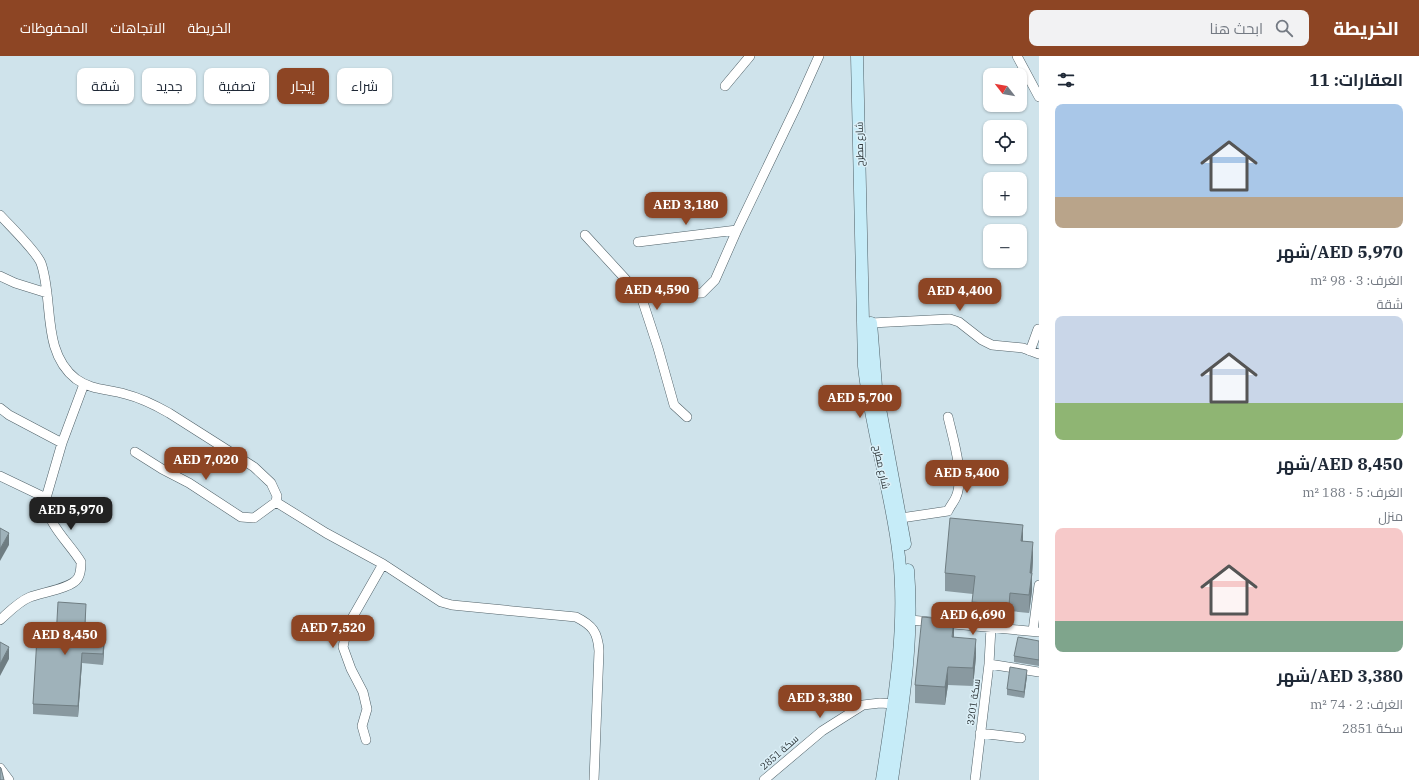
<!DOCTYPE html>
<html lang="ar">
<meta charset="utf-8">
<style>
body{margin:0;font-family:"IBM Plex Serif",Cairo,serif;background:#f2f2f3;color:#1f2937;direction:rtl;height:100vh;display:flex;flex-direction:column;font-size:15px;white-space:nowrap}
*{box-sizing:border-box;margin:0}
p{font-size:13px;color:#747a83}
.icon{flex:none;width:22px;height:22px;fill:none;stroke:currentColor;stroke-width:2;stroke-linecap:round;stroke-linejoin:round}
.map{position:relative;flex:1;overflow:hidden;direction:ltr}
.drawer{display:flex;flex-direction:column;background:#fff;width:380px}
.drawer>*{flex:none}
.banner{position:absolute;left:12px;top:12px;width:380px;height:36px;direction:rtl;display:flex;gap:8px}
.needle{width:26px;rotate:301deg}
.controls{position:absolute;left:983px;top:12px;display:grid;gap:8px}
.controls a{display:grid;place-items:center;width:44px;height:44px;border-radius:8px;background:#fff;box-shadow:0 1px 3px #0004;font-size:20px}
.price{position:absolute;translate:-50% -34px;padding:0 9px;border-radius:8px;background:#8d4524;color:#fff;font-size:13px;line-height:26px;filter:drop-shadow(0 1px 2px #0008)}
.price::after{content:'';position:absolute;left:50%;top:24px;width:12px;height:9px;margin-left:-6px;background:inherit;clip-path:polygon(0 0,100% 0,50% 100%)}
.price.selected{background:#222;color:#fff}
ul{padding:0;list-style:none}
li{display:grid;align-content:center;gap:8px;height:212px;padding:0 16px}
li span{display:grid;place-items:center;height:124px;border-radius:8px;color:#555}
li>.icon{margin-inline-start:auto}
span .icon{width:72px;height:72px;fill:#fffc;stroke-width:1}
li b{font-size:17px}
h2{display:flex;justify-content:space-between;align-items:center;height:48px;padding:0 16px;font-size:17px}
.chip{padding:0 14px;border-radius:8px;background:#fff;box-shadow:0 1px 3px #0004;font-size:14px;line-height:36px}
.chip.selected{background:#8d4524;color:#fff}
header{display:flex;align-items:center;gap:24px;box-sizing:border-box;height:56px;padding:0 20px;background:#8d4524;color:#fff}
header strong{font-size:19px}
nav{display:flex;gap:22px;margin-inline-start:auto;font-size:14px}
.search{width:280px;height:36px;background:#f2f2f3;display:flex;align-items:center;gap:10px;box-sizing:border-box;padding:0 14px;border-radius:8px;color:#747a83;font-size:15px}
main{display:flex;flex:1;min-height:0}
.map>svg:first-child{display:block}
</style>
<header>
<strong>الخريطة</strong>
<div class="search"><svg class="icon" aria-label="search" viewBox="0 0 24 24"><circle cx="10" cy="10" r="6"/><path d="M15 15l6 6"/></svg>ابحث هنا</div>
<nav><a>الخريطة</a><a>الاتجاهات</a><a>المحفوظات</a></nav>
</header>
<main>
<section class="drawer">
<h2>العقارات: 11<svg class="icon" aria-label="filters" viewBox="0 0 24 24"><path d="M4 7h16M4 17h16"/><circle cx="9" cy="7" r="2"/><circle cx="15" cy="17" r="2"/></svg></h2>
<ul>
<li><span style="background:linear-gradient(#a9c7e8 75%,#b9a48a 0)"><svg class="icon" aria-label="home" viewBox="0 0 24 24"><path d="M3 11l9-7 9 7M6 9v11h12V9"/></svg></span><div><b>AED 5,970/شهر</b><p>الغرف: 3 · 98 m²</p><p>شقة</p></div></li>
<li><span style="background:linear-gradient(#c9d6e8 70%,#8fb573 0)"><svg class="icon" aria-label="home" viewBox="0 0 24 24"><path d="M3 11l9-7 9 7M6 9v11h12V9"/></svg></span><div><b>AED 8,450/شهر</b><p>الغرف: 5 · 188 m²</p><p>منزل</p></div></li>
<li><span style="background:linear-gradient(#f6c9c9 75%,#7fa58c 0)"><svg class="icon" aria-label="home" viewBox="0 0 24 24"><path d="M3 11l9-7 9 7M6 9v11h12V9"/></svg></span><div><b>AED 3,380/شهر</b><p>الغرف: 2 · 74 m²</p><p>سكة 2851</p></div></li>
</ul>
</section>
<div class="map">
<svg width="1039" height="724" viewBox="0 0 1039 724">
<rect width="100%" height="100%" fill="#cfe3eb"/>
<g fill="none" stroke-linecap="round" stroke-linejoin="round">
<g stroke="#506168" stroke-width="10">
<path id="street" d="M1017,0L1039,41
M725,30L750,0
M0,159C10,170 36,195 41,207C54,244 41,296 76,323C91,334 108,333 125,338C141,342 155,349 169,357L254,411L271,427L277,440L276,446L326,477L383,508L441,546L452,549L576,561C592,569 598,576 599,595L594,724
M585,179L641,240L658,292L674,349L687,361
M638,186L737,174
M0,220L15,227L47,237
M641,240L702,237L715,224L737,174L797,49L819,0
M871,267L950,263L959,266L982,284L992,289L1023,292L1039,298
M1030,295L1038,273
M0,352L9,359L62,387
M135,396L162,413L189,427L241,461L254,462L276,446
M0,420L46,442
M901,462L948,455C950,450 954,446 956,441C965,420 953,383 948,361
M0,564C9,556 18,546 30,541C42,536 71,533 78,522C81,517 81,512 81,506C69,486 45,467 46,442L62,387L84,328
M910,564L1039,576
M1033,575L1039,529
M989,608L1039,616
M980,677L1021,682
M366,684L362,670L367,653L363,636L351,613L343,591L347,571L383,508
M0,712L9,724
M764,724L822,675L863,649L880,647L894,648
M975,724L989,608L991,571"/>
</g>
<g stroke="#506168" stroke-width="13">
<path id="secondary" d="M857,0L864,310C871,375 892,437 899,501C907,575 893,651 882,724
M871,267L876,331L905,488
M892,724C902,654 914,585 908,514"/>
</g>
<use href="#street" stroke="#fff" stroke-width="9"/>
<use href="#secondary" stroke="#c6ecf8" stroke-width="12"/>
</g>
<path fill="#8999a0" d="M1023,485L1033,504L1032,517V535L1029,557L1010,555L1009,567L972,564V546L973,538L945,535V517Z
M86,558L85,568L105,580L103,609L82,607L78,661L33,658V648L56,582Z
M954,582L976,601L973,630L948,629L945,649L915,647V629Z
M1039,585V610L1014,606V600Z
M1027,620L1024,642L1007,639V633Z"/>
<path fill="#6f7d82" d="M1023,469V487L1021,485Z
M9,477V489L0,505V493Z
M1033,486V504L1032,520V517V535L1029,557L1030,517Z
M1010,537V555L1009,567V549Z
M954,564V582L952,581Z
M105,569V580L103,609V598Z
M976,583V601L973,630V612Z
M9,591V603L0,620V608Z
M82,597V607L78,661V650Z
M948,611V629L945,649V631Z
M1027,614V620L1024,642V636Z"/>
<path fill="#9fb2ba" stroke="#6f7d82" d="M950,462L1023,469L1021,485L1033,486L1030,517H1032L1029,539L1010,537L1009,549L972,546L975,520L945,517Z
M0,472L9,477L0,493Z
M58,546L86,548L85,568L105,569L103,598L82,597L78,650L33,648L37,581L56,582Z
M922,561L954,564L952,581L976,583L973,612L948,611L945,631L915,629Z
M1018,581L1039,585V604L1014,600Z
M0,586L9,591L0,608Z
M1010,611L1027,614L1024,636L1007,633Z
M0,711L1,712L4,724H0Z"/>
<g text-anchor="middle" stroke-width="3" stroke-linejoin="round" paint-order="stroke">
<g font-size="10" fill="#2b3336" stroke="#dcf0f8">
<text transform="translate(859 88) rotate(-91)" y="4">شارع مطرح</text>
<text transform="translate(882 411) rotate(78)" y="4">شارع مطرح</text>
<text transform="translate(973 646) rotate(-82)" y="4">سكة 3201</text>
<text transform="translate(779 696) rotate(-41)" y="4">سكة 2851</text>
</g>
</g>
</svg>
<div class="controls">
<a><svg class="needle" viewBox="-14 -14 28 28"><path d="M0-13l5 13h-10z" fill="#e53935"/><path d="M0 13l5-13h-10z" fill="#747a83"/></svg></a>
<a><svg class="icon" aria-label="locate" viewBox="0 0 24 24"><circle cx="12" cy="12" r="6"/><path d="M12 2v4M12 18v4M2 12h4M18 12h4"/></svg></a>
<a>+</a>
<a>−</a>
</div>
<b class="price" style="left:686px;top:170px">AED 3,180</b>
<b class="price" style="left:657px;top:255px">AED 4,590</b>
<b class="price" style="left:960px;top:256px">AED 4,400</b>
<b class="price" style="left:860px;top:363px">AED 5,700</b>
<b class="price" style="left:206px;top:425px">AED 7,020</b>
<b class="price" style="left:967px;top:438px">AED 5,400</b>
<b class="price selected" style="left:71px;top:475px">AED 5,970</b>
<b class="price" style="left:973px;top:580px">AED 6,690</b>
<b class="price" style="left:333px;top:593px">AED 7,520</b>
<b class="price" style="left:65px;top:600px">AED 8,450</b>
<b class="price" style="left:820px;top:663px">AED 3,380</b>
<div class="banner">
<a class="chip">شراء</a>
<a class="chip selected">إيجار</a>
<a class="chip">تصفية</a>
<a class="chip">جديد</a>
<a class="chip">شقة</a>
</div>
</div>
</main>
